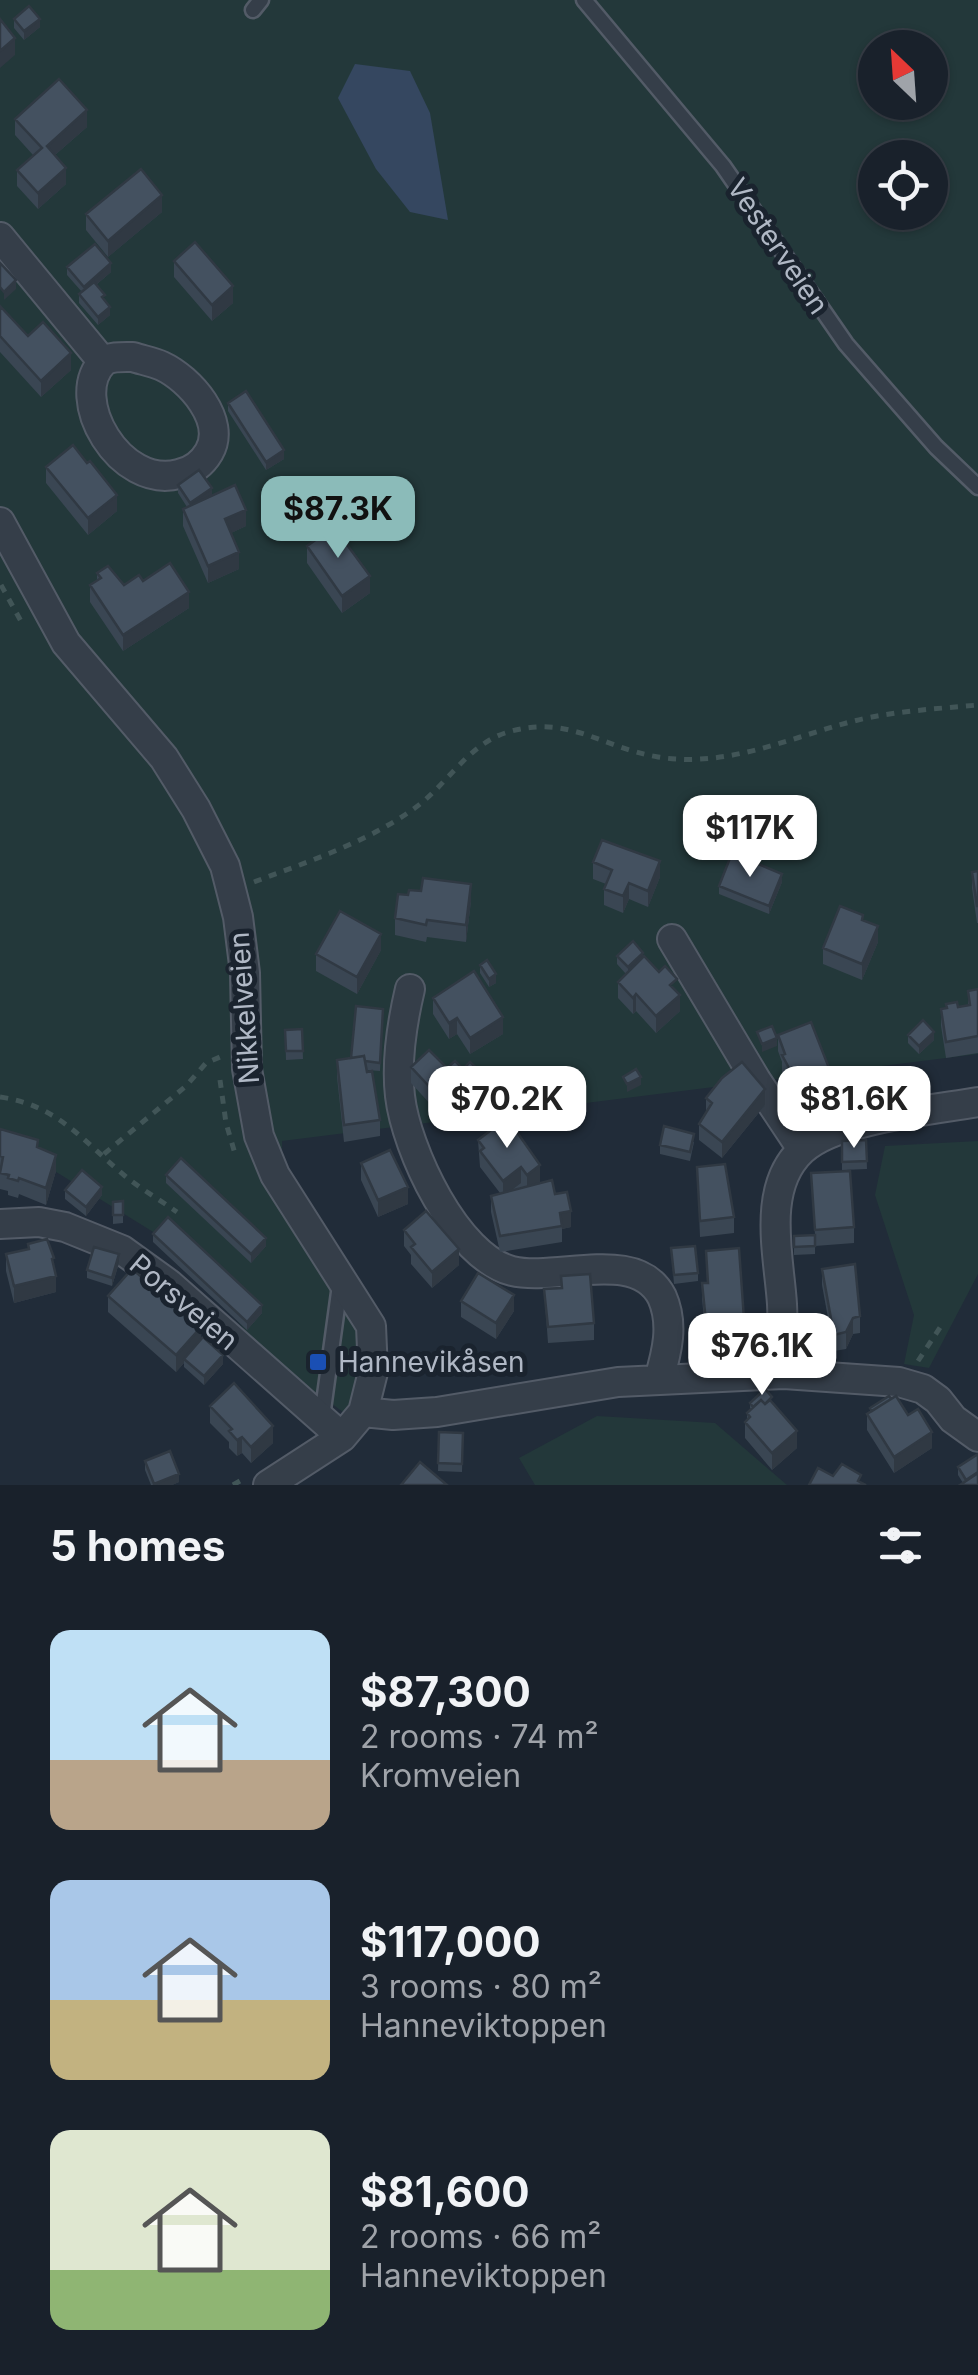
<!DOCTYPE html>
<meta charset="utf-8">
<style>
body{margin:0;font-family:Inter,sans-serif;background:#222933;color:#f1f3f6;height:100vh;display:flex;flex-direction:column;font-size:38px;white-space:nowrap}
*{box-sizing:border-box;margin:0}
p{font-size:32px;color:#9fa3a9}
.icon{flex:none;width:55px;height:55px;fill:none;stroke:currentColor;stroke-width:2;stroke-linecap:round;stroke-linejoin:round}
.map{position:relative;height:1485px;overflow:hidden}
.details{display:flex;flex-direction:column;background:#19212b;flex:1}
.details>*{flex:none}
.needle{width:65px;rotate:335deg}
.tools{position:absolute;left:858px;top:30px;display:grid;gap:20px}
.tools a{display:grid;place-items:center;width:90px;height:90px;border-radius:50%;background:#19212b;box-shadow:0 2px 8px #0004,0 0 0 2px #373e47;font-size:50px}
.price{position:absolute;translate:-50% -85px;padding:0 22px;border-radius:20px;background:#fff;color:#222;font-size:32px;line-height:65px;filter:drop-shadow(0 2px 5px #0008)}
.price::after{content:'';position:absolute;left:50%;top:60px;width:30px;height:22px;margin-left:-15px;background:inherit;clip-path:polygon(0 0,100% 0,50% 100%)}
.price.active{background:#8bbbb9;color:#111}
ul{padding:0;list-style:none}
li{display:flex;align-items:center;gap:30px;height:250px;padding:0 50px}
li span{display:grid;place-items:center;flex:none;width:280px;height:200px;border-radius:20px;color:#555}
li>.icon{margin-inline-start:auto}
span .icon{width:120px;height:120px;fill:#fffc;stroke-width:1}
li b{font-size:42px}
h2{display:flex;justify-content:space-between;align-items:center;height:120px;padding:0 50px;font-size:42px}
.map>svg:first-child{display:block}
</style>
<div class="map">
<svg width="978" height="1485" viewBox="0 0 978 1485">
<rect width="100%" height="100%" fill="#212c39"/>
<path fill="#23383a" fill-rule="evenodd" d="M0,0H978V1054L282,1141V1172L359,1297L375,1391L343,1412L269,1358L171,1243L53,1170L0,1177ZM875,48H930V102H875ZM875,158H930V212H875Z
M978,1141V1274L929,1368L904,1364L914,1315L875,1195L885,1146Z
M597,1416L715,1423L787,1485H535L519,1458Z"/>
<path fill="#354760" d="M355,64L410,71L430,113L448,220L410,212L376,169L338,98Z"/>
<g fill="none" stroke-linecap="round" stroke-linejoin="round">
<g stroke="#535b67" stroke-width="19">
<path id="service" d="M584,0L723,166L846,344L936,447L978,487
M253,10L261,0
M322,1417L340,1285"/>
</g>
<g stroke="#535b67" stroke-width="32">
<path id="minor" d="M0,237L103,362
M133,357C142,360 153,362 162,366C190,379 227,421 209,452C202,464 193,471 179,474C120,490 67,398 103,362C110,356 124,357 133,357Z
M0,522L66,643L164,758L196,809L225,866L238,917L245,973L247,1069L259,1136L275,1175L371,1326L373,1372L363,1412L342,1437L268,1485
M672,939L756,1080L802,1149
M410,989C402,1023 396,1061 400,1096C406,1149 456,1257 512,1271C557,1282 637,1247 662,1297C674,1324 667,1352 659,1379
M0,1224L39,1222L65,1227L122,1250L169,1284L342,1437
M784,1374C783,1350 783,1327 782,1304C779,1256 761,1188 802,1150C835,1119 932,1110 978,1102
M363,1412L393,1415L437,1412L618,1382L784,1374L899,1382L923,1389L938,1400L953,1419L978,1437"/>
</g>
<path stroke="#415557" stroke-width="5" stroke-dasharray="8 8" stroke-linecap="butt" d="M1,585L22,623
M254,882C307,862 365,843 412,810C445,788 466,746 505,733C567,713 600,747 658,757C725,768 787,739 850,722C892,711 935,709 978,705
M220,1080L226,1123L236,1157
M0,1097C58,1105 84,1142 125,1176C141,1189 160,1200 177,1212
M104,1154L186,1086L206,1063L220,1057
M918,1361L941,1326
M233,1485L245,1478"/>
<use href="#service" stroke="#353e49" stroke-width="14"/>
<use href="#minor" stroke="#353e49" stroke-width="28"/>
</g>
<path fill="#3a4653" d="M14,19L40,27L24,40L14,28Z
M15,119L87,127L55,155L66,184L38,209L17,186V170L33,155L15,135Z
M162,212L108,257L86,230V214Z
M174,261L233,303L212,321L174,277Z
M67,267L111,272L96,285L105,301L110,315L98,325L79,303V294L82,292L67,275Z
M0,306L28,336L71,370L41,397L0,352Z
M228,403L284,459L266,470L228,411Z
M46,467L117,511L88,535L46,483Z
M178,485L212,496L246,526L231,533L239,569L208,583L183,526V509L187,507L178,493Z
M284,497L312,513L297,523L284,505Z
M307,546L370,593L342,613L307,563Z
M97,573L124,585L189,608L123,651L90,602V585L97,581Z
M593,862L660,877L648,907L629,899L623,913L604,905V889L606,884L593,879Z
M978,871V923H977L972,888V872Z
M782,882L769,914L719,894V886Z
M471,901L466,942L427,937L426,942L395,935V918Z
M863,920L878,942L862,980L823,964V948Z
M381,950L357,994L316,971V954Z
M617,956L643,957L677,992L680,1011L656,1033L636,1011L633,1014L618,998V982L626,974L617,964Z
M480,965L496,983L489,987L480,973Z
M978,989V1053L946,1058L941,1026V1009L968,1005V991Z
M433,998L503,1034L470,1054L457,1034L449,1039L433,1014Z
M383,1009L380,1071L367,1070L380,1120V1136L344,1142L337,1077V1060L351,1058Z
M302,1029L303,1059L286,1060L285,1030Z
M778,1035L829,1084L796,1097L782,1072V1062L778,1051Z
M908,1035L934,1040L919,1054L908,1043Z
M411,1067L463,1069L487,1095L453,1129L411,1083Z
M706,1098L765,1105L722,1158L699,1140V1124L706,1113Z
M507,1118L540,1182L537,1184L555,1194L571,1227L562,1229V1242L500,1252L491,1212V1196L500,1193L480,1167L478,1140Z
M0,1129L38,1147L56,1171L46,1205L19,1194L18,1198L8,1195V1191L0,1189Z
M866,1140L867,1169L842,1170V1141Z
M694,1142L690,1161L660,1154V1145Z
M361,1163L408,1204L378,1217L361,1180Z
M697,1167L734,1217V1233L700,1237Z
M811,1173L854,1227V1243L815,1246V1254L794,1255V1236L815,1235Z
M166,1175L266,1246L251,1263L166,1183Z
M65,1190L102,1195L86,1216L65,1199Z
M123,1201V1223L113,1224V1202Z
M404,1230L459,1265L432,1288L411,1264V1255L404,1246Z
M153,1234L262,1313L247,1330L153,1242Z
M28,1244L54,1270L56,1292L14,1303L6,1271V1254L28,1249Z
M671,1248L698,1273V1281L674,1284Z
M706,1251L744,1319V1336L706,1339L702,1299V1283H707Z
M119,1263L112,1286L87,1278V1270Z
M822,1269L860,1316V1333L853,1334L846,1349L834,1351L822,1285Z
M561,1276L594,1323V1340L548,1343L544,1289L561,1288Z
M108,1296L201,1340L223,1364L204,1385L184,1367V1363L176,1372L108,1312Z
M461,1301L514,1311L496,1339L461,1317Z
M750,1403H772L797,1448L772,1470L745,1438V1422L747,1420V1413L750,1410Z
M210,1406L273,1443L251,1463L242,1453L237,1456L229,1448V1442L210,1423Z
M870,1408L908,1415L932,1448L894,1473L867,1430V1414L870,1412Z
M439,1432L463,1433L462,1472L438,1471Z
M145,1461L179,1482L172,1485H151L145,1470Z
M958,1467L978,1485L963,1483L958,1475Z"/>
<path fill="#303943" d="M40,19V27L24,40V31Z
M15,38V55L0,68V51Z
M87,110V127L47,162V146Z
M66,168V184L38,209V193Z
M162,195V212L108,257V241Z
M111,263V272L84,295V287Z
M16,280V289L4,300V292Z
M233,286V303L212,321V305Z
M110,307V315L98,325V317Z
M71,353V370L41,397V381Z
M284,450V459L266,470V462Z
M212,488V496L190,511V503Z
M117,495V511L88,535V518Z
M312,504V513L297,523V515Z
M246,510V526L225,536V519Z
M239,552V569L208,583V566Z
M370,576V593L342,613V596Z
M189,592V608L123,651V635Z
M660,861V877L648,907V891Z
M782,874V882L769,914V906Z
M629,883V899L623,913V896Z
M471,884V901L466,942V925Z
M878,926V942L862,980V964Z
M381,934V950L357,994V977Z
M643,953V961L628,975V967Z
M496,974V983L489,987V979Z
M636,994V1011L633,1014V998Z
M680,995V1011L656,1033V1016Z
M503,1017V1034L470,1054V1038Z
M457,1018V1034L449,1039V1023Z
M934,1032V1040L919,1054V1046Z
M777,1038V1046L762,1052V1044Z
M829,1068V1084L796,1097V1081Z
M641,1077V1085L627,1092V1084Z
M487,1078V1095L453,1129V1112Z
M765,1089V1105L722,1158V1142Z
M56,1155V1171L46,1205V1188Z
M540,1165V1182L527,1192V1175Z
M521,1167V1183L503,1197V1181Z
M102,1187V1195L86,1216V1207Z
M408,1187V1204L378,1217V1200Z
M571,1211V1227L562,1229L560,1213Z
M266,1238V1246L251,1263V1254Z
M459,1249V1265L432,1288V1272Z
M119,1254V1263L112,1286V1278Z
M56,1276V1292L14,1303V1286Z
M514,1295V1311L496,1339V1323Z
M262,1305V1313L247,1330V1322Z
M853,1318V1334L846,1349V1332Z
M201,1327V1344L184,1359V1363L176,1372V1355Z
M223,1355V1364L204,1385V1376Z
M273,1426V1443L251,1463V1447Z
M797,1431V1448L772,1470V1453Z
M932,1432V1448L894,1473V1457Z
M242,1437V1453L237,1456V1440Z
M179,1474V1482L172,1485H154Z"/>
<path fill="#445160" stroke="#303943" stroke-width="2.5" d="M29,6L40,19L24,31L14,19Z
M0,19L15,38L0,51Z
M59,79L87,110L47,146L66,168L38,193L17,170L42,148L15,119Z
M141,169L162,195L108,241L86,214Z
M195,242L233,286L212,305L174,261Z
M95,244L111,263L84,287L67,267Z
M0,263L16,280L4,292L0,287Z
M94,282L105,295L102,297L110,307L98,317L79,294Z
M0,306L28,336L43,322L71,353L41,381L0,336Z
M246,391L284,450L266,462L228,403Z
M73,445L87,463L90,461L117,495L88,518L46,467Z
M199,470L212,488L190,503L178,485Z
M235,485L246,510L225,519L239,552L208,566L183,509Z
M299,486L312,504L297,515L284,497Z
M334,527L370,576L342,596L307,546Z
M170,563L189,592L123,635L90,585L101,578L97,573L108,566L124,585L139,575L143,581Z
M602,840L660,861L648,891L629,883L623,896L604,889L612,870L593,862Z
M732,853L782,874L769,906L719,886Z
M978,871V906H977L972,872Z
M423,878L471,884L466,925L427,920L426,925L395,918L398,894L408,895L409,890L421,891Z
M840,906L863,915L862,920L878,926L862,964L823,948Z
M340,911L381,934L357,977L316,954Z
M633,941L643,953L628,967L617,956Z
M644,956L659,972L665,966L677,979L670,985L680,995L656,1016L636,994L633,998L618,982Z
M487,960L496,974L489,979L480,965Z
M474,971L503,1017L470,1038L457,1018L449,1023L433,998Z
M978,989V1036L946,1042L941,1009L947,1008L946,1004L957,1002L958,1007L970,1005L968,991Z
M356,1006L383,1009L380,1063L365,1061L364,1056L351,1058Z
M923,1020L934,1032L919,1046L908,1035Z
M811,1022L829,1068L796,1081L782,1055L785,1054L778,1035Z
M772,1026L777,1038L762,1044L757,1032Z
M302,1029L303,1051H286L285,1030Z
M429,1050L447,1068L455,1061L463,1069L470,1062L487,1078L453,1112L411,1067Z
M364,1056L367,1072L372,1071L380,1120L344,1125L337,1060Z
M742,1062L765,1089L722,1142L699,1124L712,1103L706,1098L722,1078Z
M636,1069L641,1077L627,1084L623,1077Z
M507,1118L540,1165L527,1175L521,1167L503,1181L480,1151L484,1148L478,1140Z
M664,1126L694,1134L690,1152L660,1145Z
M0,1129L38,1140L37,1147L56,1155L46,1188L19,1178L18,1181L8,1178L9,1175L0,1173L3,1157L0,1156Z
M866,1140L867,1161L842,1162V1141Z
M390,1150L408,1187L378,1200L361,1163Z
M181,1158L266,1238L251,1254L166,1175Z
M725,1164L734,1217L700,1221L697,1167Z
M82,1170L102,1187L86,1207L65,1190Z
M850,1171L854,1227L815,1230L811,1173Z
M552,1180L555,1194L567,1192L571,1211L560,1213L562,1226L500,1236L491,1196Z
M123,1201V1215H113V1202Z
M426,1211L459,1249L432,1272L411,1247L415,1244L404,1230Z
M168,1217L262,1305L247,1322L153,1234Z
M815,1235V1246L794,1247V1236Z
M47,1239L54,1258L52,1259L56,1276L14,1286L6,1254L29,1249L28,1244Z
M695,1246L698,1273L674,1275L671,1248Z
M94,1247L119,1254L112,1278L87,1270Z
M739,1248L744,1319L706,1322L702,1283H708L706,1251Z
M855,1264L860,1316L853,1318L846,1332L834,1335L822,1269Z
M132,1269L201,1327L176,1355L108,1296Z
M478,1273L514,1295L496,1323L461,1301Z
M590,1274L594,1323L548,1327L544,1289L562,1288L561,1276Z
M203,1337L223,1355L204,1376L184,1359Z
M234,1383L273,1426L251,1447L242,1437L237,1440L229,1431L232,1429L210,1406Z
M765,1389L772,1397L765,1404L761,1400L753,1407L750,1403Z
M889,1396L891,1399L872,1411L870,1408Z
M896,1396L908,1415L918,1409L932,1432L894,1457L867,1414Z
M761,1400L765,1404L770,1400L797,1431L772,1453L745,1422L750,1417L747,1413Z
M439,1432L463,1433L462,1464L438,1463Z
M170,1451L179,1474L154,1484L145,1461Z
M978,1454V1472L966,1480L958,1467Z
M420,1462L447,1485H401Z
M842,1464L861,1475L858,1481L866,1485H809L818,1468L833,1476Z
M978,1473V1485H960Z"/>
<rect fill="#1a4fb4" stroke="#1a232e" stroke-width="4" x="308" y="1352" width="20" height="20" rx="5"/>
<g text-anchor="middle" stroke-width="10" stroke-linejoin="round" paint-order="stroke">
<g font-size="28" fill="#b0b8c5" stroke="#1a232e">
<text transform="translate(778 246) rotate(56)" y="10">Vesterveien</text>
<text transform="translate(244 1008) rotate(-94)" y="10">Nikkelveien</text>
<text transform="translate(184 1302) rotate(40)" y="10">Porsveien</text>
</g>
<g font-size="28" fill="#b0b8c5" stroke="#1a232e" text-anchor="start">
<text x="338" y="1372">Hannevikåsen</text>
</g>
</g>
</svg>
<div class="tools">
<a><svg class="needle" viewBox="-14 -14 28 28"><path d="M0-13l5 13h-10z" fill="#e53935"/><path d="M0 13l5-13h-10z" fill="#9fa3a9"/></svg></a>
<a><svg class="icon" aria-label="locate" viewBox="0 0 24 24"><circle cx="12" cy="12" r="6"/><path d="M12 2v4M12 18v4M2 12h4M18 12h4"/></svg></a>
</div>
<b class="price active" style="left:338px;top:561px">$87.3K</b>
<b class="price" style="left:750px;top:880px">$117K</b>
<b class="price" style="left:507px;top:1151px">$70.2K</b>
<b class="price" style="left:854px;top:1151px">$81.6K</b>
<b class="price" style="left:762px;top:1398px">$76.1K</b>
</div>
<section class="details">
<h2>5 homes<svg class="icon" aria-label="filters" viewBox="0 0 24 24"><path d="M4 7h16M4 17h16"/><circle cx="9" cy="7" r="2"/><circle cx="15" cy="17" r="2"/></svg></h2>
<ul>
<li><span style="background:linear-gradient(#bfe0f5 65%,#b9a48a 0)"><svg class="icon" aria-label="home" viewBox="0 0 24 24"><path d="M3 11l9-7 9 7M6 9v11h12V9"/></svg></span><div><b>$87,300</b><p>2 rooms · 74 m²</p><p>Kromveien</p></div></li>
<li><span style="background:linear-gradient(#a9c7e8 60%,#c2b280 0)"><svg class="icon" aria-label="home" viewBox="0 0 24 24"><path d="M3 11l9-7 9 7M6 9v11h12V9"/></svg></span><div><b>$117,000</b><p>3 rooms · 80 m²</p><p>Hanneviktoppen</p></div></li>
<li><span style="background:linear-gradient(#dfe7d0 70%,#8fb573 0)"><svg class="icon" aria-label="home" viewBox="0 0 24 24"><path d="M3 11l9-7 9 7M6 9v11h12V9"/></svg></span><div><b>$81,600</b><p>2 rooms · 66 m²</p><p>Hanneviktoppen</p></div></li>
</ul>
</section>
